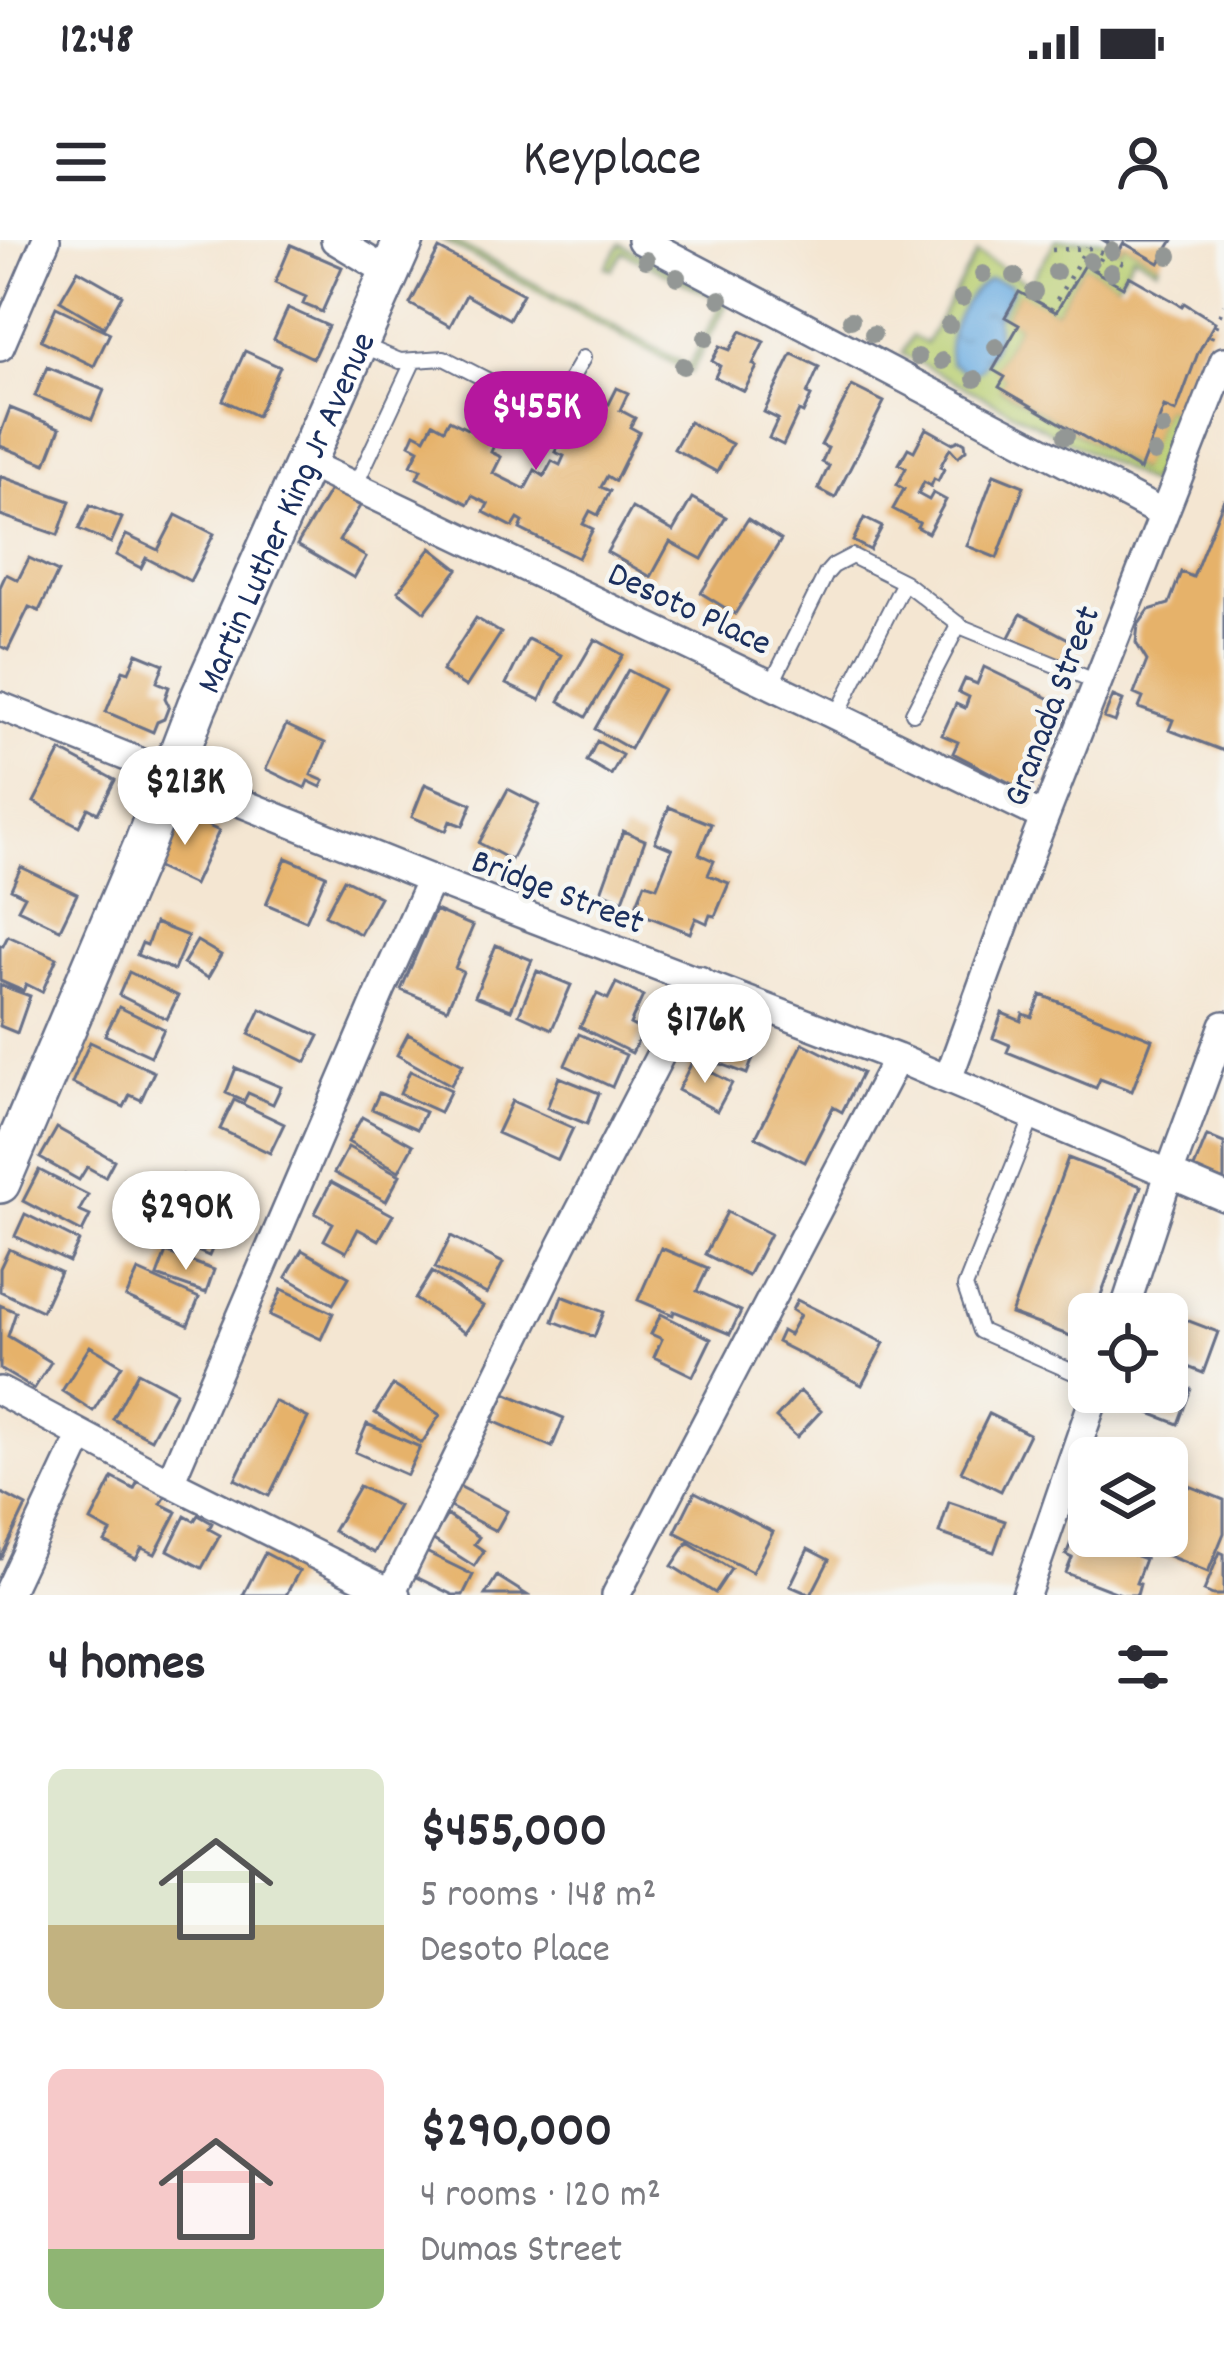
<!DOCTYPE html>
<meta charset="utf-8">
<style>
body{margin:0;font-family:Dekko,sans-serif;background:#f2f2f3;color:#2b2b33;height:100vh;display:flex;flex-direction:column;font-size:45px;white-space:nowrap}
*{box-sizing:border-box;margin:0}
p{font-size:39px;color:#7c7c81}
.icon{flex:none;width:66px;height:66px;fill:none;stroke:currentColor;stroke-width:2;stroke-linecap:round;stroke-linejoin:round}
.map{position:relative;height:1355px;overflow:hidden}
.sheet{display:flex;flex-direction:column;background:#fff;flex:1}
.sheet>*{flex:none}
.buttons{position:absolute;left:1068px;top:1053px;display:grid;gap:24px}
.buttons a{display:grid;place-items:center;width:120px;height:120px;border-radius:18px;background:#fff;box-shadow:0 6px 18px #0003;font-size:60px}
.price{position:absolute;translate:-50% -102px;padding:0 27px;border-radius:42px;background:#fff;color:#222;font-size:39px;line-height:78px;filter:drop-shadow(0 3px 6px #0008)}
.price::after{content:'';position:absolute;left:50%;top:72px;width:36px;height:27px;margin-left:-18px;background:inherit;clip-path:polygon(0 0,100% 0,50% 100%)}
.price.current{background:#b5179e;color:#fff}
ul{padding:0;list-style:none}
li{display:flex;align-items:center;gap:36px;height:300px;padding:0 48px}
li span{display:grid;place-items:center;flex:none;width:336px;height:240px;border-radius:18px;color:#555}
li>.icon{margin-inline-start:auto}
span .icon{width:144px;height:144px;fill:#fffc;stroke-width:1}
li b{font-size:51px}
h2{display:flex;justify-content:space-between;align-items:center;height:144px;padding:0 48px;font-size:51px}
.status{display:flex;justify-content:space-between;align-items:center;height:84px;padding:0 60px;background:#fff;direction:ltr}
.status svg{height:33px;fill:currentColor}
header{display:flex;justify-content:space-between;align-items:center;height:156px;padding:0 48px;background:#fff;font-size:54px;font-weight:600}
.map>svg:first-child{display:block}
</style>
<div class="status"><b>12:48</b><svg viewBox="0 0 49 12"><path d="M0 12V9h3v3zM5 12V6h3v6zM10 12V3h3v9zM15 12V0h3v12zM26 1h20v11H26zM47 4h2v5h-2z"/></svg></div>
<header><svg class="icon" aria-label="menu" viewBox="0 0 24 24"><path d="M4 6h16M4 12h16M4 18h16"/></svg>Keyplace<svg class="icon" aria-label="person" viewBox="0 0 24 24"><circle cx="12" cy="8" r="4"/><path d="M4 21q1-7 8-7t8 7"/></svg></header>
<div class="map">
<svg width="1224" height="1355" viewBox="0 0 1224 1355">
<defs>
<pattern id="water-ripples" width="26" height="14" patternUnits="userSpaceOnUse" patternTransform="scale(3)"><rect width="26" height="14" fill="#6dade1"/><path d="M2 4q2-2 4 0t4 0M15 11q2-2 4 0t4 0" fill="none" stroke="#598dba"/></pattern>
</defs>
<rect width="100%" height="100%" fill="#f6f6f2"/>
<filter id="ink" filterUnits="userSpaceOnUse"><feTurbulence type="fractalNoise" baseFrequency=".00833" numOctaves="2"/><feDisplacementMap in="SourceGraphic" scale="24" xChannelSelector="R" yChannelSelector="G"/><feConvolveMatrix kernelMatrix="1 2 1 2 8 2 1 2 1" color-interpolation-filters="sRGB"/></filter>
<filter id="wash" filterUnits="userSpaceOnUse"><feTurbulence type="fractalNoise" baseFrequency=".004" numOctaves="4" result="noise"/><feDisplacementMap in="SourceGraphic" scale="48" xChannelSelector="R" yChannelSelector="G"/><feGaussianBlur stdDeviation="2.7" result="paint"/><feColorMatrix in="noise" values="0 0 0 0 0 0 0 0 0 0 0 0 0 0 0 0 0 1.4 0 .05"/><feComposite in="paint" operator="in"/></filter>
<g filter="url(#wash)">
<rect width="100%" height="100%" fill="#f4e6d2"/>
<path fill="#bacf73" stroke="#6a7f68" stroke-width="3" d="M442,0H452L689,126L722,62L623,12L612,30L606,27L620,4L729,60L691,133Z
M1056,0H1103L1120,10L1124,3L1159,23L1157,28L1134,15L1117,44L1084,25L1056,72L1019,53L1005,76L1019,85L994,129L1005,137L1000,148L1139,230L1164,167L1179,173L1150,244L902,114L912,96L926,103L977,13L1029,44Z"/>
<path fill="url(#water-ripples)" stroke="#446ea0" stroke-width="3" d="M991,39L1010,44L1013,49L996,78L997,95L993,108L980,129L970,134L951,123C942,99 967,47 991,39Z"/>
<g id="blocks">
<path fill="#e6b26b" d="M1103,0H1173L1159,23L1124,3L1120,10Z
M291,5L342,27L322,72L303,64L306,57L275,43Z
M439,9L523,54L509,79L466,55L450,86L410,64Z
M1084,25L1123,47L1129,36L1182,66L1184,63L1215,82L1198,113L1176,172L1164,167L1140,230L999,147L1005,137L993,130L1019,85L1005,77L1019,52L1056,72Z
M78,30L122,55L104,87L60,61Z
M56,67L110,93L94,126L41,100Z
M288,68L328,86L313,118L274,99Z
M741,91L764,102L753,124L757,127L744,151L715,137L720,126L712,121L720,106L730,110Z
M245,111L280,127L257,176L223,160Z
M792,114L819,127L807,154L811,156L803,173L799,171L783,205L769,198L778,179L764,172Z
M47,127L104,150L92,179L35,156Z
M852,146L884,162L835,258L818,249L829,226L822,222L828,208L821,205Z
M617,148L628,153L620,170L635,178L630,187L639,192L615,241L607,236L601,247L610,251L598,275L590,271L583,284L593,289L578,318L520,289L523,282L518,279L513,287L484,272L488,264L472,256L468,264L417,238L421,229L411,225L419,209L410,204L415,193L425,198L433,183L444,189L449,180L495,203L491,212L501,217L493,233L525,249L535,230L544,236L552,221L560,225L564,216L555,212L580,163L588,167L593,156L609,164Z
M10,168L60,188L46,224L0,206V195Z
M689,182L732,204L717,232L674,209Z
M926,188L953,203L960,200L965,203L966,210L958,217L950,208L940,227L944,229L938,241L934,239L931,246L924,242L918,254L929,260L933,253L946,260L928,293L917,287L919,283L893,269L904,249L897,245L906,228L899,224L908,208L914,211Z
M994,234L1024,246L997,318L967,306Z
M0,236L70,261L58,295L0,275Z
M331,248L360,266L339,301L366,317L354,338L297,305Z
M692,258L726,277L702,319L670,302L651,337L607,312L632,268L673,291Z
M1224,259V511L1169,490L1173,480L1139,468L1143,458L1134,454L1147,421L1136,403L1138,385L1149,370L1169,364L1181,332L1193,337Z
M90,265L122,278L111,303L79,289Z
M176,275L214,294L190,341L146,318L141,328L116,315L126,295L158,310Z
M864,278L882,287L870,310L853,301Z
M748,279L781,300L735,374L701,353Z
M431,308L458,329L425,372L398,351Z
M29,318L58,332L39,371L29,367L8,410L0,406V347L6,334L18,340Z
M1021,374L1072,401L1060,424L1009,397Z
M476,378L501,393L466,447L442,431Z
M528,399L561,415L540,460L506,444Z
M595,399L623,415L586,477L559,461Z
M137,413L164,424L157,442L169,447L165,458L169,466L164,479L157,482L153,492L106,472L123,430L129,432Z
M984,427L1065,466L1029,553L953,513L958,502L942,495L956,464L965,468L969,457L959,452L965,439L977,444Z
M628,430L663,449L630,509L595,489Z
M1113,456L1123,460L1115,482L1104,478Z
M286,485L325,503L311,535L324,541L321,547L308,541L305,548L266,529Z
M597,501L622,515L611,535L587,521Z
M61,511L115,540L98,573L88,568L79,586L34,562Z
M425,544L472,564L463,586L450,581L446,591L412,577Z
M508,549L539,565L511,620L479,603Z
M669,567L711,584L699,614L714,621L708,635L729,643L715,676L710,675L707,683L696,678L690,693L634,671L645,643L657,647L672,609L655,602Z
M176,571L219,591L194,645L151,625Z
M623,591L645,600L623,660L601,652Z
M286,618L326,635L306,681L266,664Z
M21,627L77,654L60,689L18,669L25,656L11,649Z
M344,639L380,657L360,694L325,675Z
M435,670L473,686L455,728L463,732L447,769L401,750Z
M155,683L188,696L174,730L137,715L142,703L147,705Z
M8,696L57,718L42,752L26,744L23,751L0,741V705L3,706Z
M197,701L221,715L208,738L183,724Z
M496,705L532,720L511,770L475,756Z
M537,731L571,745L552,789L519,774Z
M129,732L178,756L167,779L119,755Z
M616,743L643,756L630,784L643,791L632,813L580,787L597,754L608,759Z
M0,745L30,756L17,793L0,786Z
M1041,755L1152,799L1132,851L1100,839L1096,848L1007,812L1010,805L993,798L1002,773L1021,781L1023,774L1032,777Z
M119,767L164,789L151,816L105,795Z
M261,769L319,796L306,822L249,794Z
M709,776L761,797L747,834L694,814Z
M408,794L463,824L451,845L397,815Z
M579,794L626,815L612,847L565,825Z
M90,802L154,832L141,860L130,855L124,867L72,843Z
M803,803L862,833L842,872L833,867L805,922L756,897Z
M692,822L732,843L717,871L678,850Z
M236,828L281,847L273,864L248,853L244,861L226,853Z
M410,831L451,850L440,872L400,854Z
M559,837L599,853L587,884L547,868Z
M379,853L425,872L417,889L372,869Z
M234,860L284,884L270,913L220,889Z
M512,861L573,888L558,920L497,893Z
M362,877L413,905L399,931L348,902Z
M57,888L114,920L105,937L87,927L79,940L40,918Z
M1207,896L1224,903V941L1194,928Z
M348,907L400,935L386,961L334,933Z
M1068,918L1141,946L1094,1074H1089V1088L1084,1101L1011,1074Z
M39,930L88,955L79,971L90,976L82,992L23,961Z
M183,935L241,963L229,987L171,960Z
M331,942L393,975L379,1000L358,989L346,1012L324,1000L333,983L315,973Z
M165,965L201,980L196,991L216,1000L209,1016L154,992Z
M727,972L770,994L748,1036L705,1014Z
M25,974L79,1001L69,1022L15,996Z
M451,996L503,1023L487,1054L435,1028Z
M661,1008L708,1028L697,1051L741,1071L730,1094L674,1071L673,1075L638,1060Z
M9,1009L60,1032L42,1071L0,1051V1028Z
M302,1010L349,1037L333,1064L286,1037Z
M166,1012L214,1030L206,1053L157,1036Z
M138,1031L199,1058L188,1085L126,1057Z
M432,1032L483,1066L465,1093L415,1059Z
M282,1049L333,1073L321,1099L270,1075Z
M562,1056L604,1072L594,1097L553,1081Z
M797,1060L884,1103L862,1145L777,1102L782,1091L789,1095L800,1075L792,1070Z
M0,1065L16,1072L8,1096L51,1122L34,1149L0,1129Z
M1155,1068L1218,1092L1203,1133L1167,1119V1074H1152Z
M661,1074L711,1099L693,1136L654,1117L662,1099L651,1094Z
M90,1106L122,1125L93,1171L62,1151Z
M138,1132L176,1152L151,1199L113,1179Z
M1167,1140L1191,1149L1178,1184L1113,1159L1116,1152H1167Z
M393,1145L440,1175L422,1203L375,1173Z
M800,1151L821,1171L797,1197L776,1178Z
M505,1153L564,1178L552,1207L493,1181Z
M274,1161L308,1178L269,1256L235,1239Z
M989,1174L1029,1194L1001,1251L961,1231Z
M367,1184L420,1207L407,1235L355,1212Z
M113,1238L134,1249L138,1241L166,1256L161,1264L177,1272L155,1314L142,1308L136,1319L105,1302L111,1292L91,1281Z
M455,1244L507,1271L496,1291L444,1264Z
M1187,1245L1224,1260V1293L1208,1332L1120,1296H1167V1273L1174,1276Z
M359,1246L398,1266L374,1313L333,1291Z
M0,1252L26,1266L0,1320Z
M695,1252L773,1292L752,1332L675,1292Z
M949,1262L1005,1281L994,1312L939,1293Z
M198,1275L212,1283L209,1289L220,1295L202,1328L168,1310L185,1276L194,1281Z
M447,1275L479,1297L474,1304L484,1311L474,1326L432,1299Z
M1084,1293L1135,1312L1134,1315L1145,1319L1136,1343L1140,1344L1137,1355H1123L1066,1333L1072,1318L1066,1315L1073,1297L1081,1300Z
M688,1302L731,1329L715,1353L672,1326Z
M808,1309L829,1320L811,1355L790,1346Z
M422,1310L473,1335L463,1355H453L410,1334Z
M1220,1312L1224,1314V1355H1213L1204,1351Z
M265,1313L299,1331L286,1355H243Z
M497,1336L527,1355H485Z"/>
</g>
</g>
<g filter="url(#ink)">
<use href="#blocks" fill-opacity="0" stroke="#676f87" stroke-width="3"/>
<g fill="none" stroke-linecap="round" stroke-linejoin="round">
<g stroke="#676f87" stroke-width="18">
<path id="lane" d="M364,106L400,121L444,118L534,164L561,156L583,118
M355,246L413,122
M772,443L826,334L833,326L852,316L904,342L962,387L1097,442
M913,473L959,384
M837,475L904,342
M1033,876L965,1047L980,1091L1089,1139"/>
</g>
<g stroke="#676f87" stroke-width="32">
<path id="street" d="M335,0L390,33
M641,0L1163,274
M0,107L46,0
M306,223C553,340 799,457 1044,577
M0,466L431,639L897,818L1224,957
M948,839L1030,614L1224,121
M1123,1074L1169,934L1224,785
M0,1151L170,1242L396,1355
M170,1242L381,750L431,639
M7,1355L82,1195
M390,1355L562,1005L699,740
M616,1355L897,818
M1026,1355L1096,1152"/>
</g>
<g stroke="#676f87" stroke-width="44">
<g id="secondary">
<path id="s1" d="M0,943L143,607L197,466L404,0"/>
</g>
</g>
<path stroke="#676f87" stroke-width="4.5" stroke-dasharray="3 9" stroke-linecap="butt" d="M1052,10L1092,8L1127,26
M1094,31L1104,13
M1051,70L1087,7
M1211,98L1224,64"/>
<use href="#lane" stroke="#fff" stroke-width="14"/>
<use href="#street" stroke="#fff" stroke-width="27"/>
<use href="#secondary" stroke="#fff" stroke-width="39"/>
</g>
<g fill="#939795">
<circle cx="1112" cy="11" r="9"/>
<circle cx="1169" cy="16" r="9"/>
<circle cx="646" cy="20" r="9"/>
<circle cx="1090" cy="21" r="9"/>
<circle cx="1056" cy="32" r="9"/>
<circle cx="1111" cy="32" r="9"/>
<circle cx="983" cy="34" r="9"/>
<circle cx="1015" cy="36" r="9"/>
<circle cx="677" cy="37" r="9"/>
<circle cx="1034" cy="52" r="9"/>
<circle cx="962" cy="58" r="9"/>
<circle cx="720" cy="59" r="9"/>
<circle cx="851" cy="80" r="9"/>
<circle cx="949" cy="85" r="9"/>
<circle cx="873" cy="94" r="9"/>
<circle cx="706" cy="98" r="9"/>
<circle cx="996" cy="107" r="9"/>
<circle cx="918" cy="117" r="9"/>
<circle cx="942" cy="121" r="9"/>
<circle cx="683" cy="126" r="9"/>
<circle cx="975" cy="139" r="9"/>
<circle cx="1163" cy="188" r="9"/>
<circle cx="1066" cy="196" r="9"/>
<circle cx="1154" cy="213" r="9"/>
</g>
</g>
<g text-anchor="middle" stroke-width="9" stroke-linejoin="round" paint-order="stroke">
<g font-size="36" fill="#1b2f5e" stroke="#f6f6f2">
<text dy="13" stroke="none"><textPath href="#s1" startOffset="729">Martin Luther King Jr Avenue</textPath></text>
<text transform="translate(691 366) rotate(25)" y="13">Desoto Place</text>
<text transform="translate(1049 465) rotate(-69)" y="13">Granada Street</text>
<text transform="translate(559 649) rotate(21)" y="13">Bridge Street</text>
</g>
</g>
</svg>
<div class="buttons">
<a><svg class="icon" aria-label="locate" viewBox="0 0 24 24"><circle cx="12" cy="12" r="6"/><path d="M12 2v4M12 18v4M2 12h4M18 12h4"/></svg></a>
<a><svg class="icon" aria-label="layers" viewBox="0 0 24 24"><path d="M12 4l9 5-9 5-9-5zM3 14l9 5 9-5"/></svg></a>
</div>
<b class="price current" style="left:536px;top:233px">$455K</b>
<b class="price" style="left:185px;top:608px">$213K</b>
<b class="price" style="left:705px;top:846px">$176K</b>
<b class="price" style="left:186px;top:1033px">$290K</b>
</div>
<section class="sheet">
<h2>4 homes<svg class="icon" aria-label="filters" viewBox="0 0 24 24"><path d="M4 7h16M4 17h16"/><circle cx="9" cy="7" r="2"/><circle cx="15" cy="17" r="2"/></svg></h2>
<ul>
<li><span style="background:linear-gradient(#dfe7d0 65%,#c2b280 0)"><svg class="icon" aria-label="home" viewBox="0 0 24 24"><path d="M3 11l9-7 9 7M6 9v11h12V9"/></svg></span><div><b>$455,000</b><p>5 rooms · 148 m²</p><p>Desoto Place</p></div></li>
<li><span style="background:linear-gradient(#f6c9c9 75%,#8fb573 0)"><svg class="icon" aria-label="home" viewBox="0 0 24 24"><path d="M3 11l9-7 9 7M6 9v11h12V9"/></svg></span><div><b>$290,000</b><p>4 rooms · 120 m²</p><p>Dumas Street</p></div></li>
</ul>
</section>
